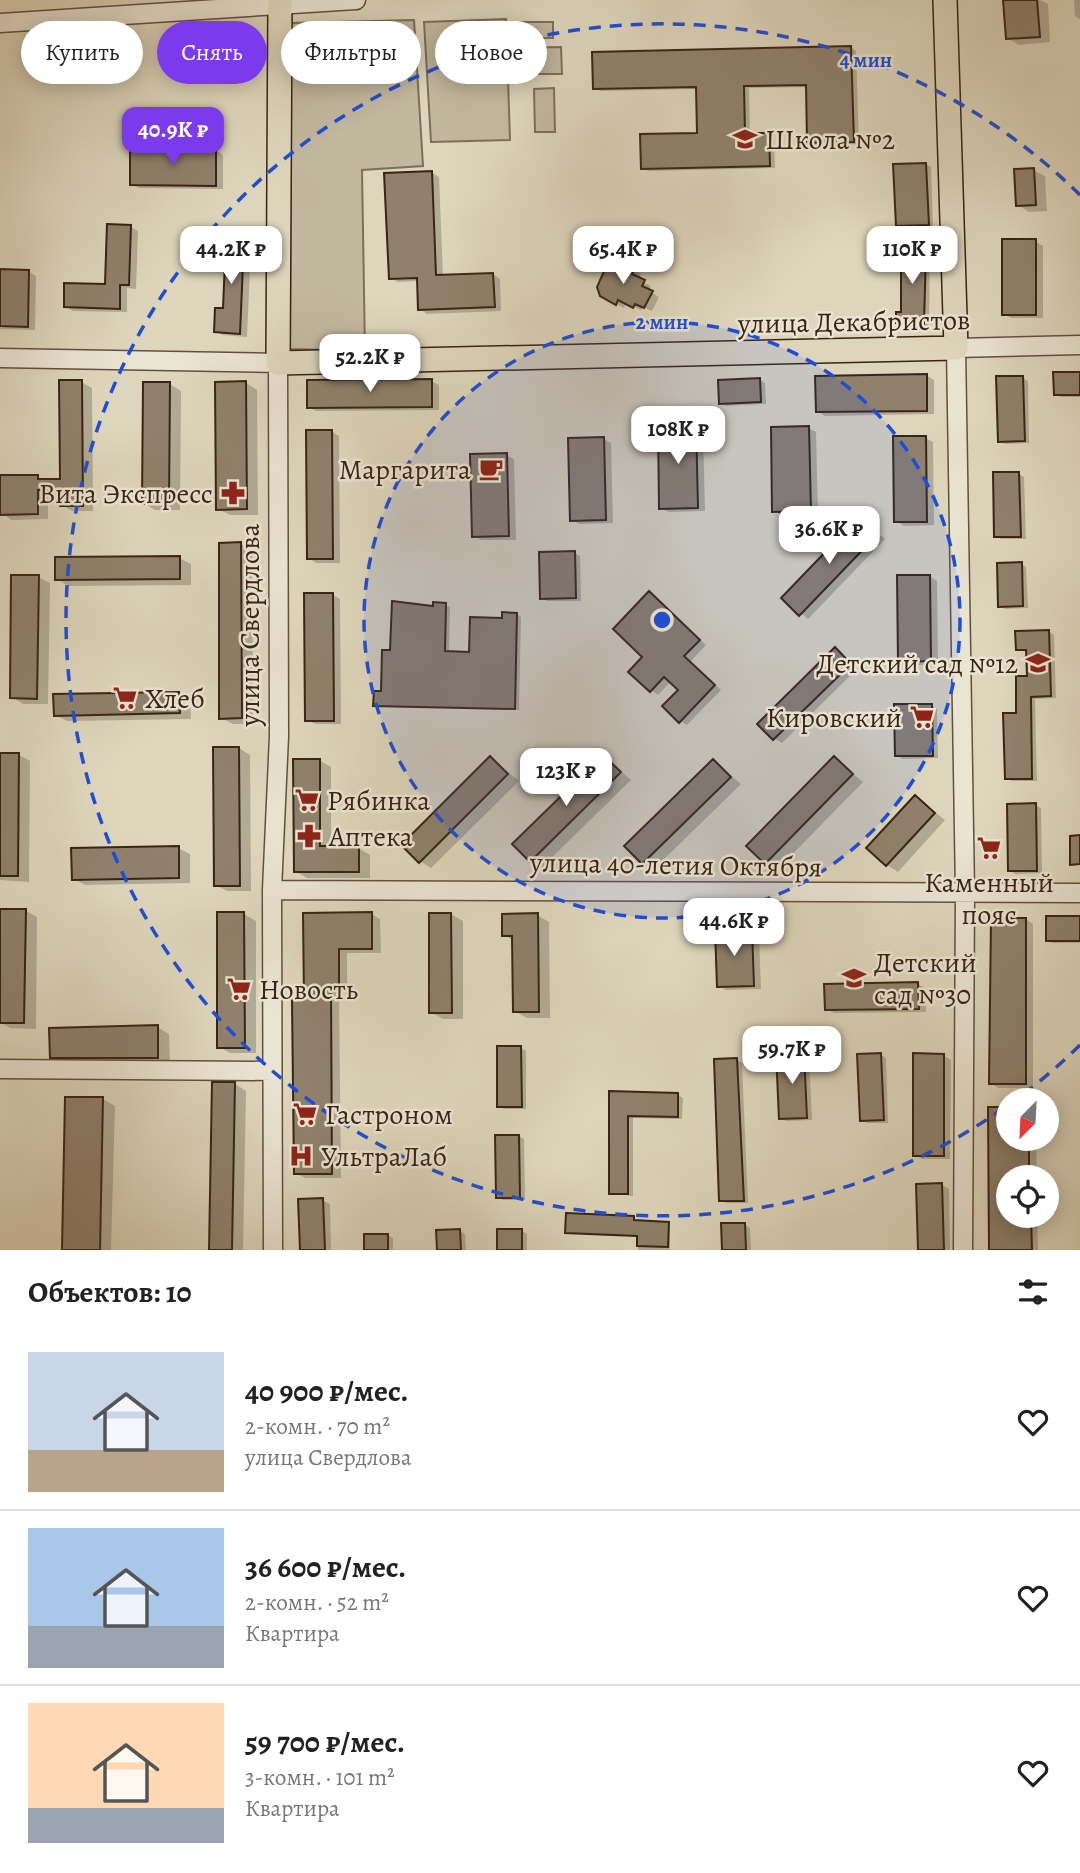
<!DOCTYPE html>
<html lang="ru">
<meta charset="utf-8">
<style>
body{margin:0;font-family:Alegreya,serif;background:#f2f2f2;color:#222;height:100vh;display:flex;flex-direction:column;font-size:26px;white-space:nowrap}
*{box-sizing:border-box;margin:0}
p{font-size:23px;color:#767676}
.icon{flex:none;width:38px;height:38px;fill:none;stroke:currentColor;stroke-width:2;stroke-linecap:round;stroke-linejoin:round}
.map{position:relative;height:1250px;overflow:hidden}
.details{display:flex;flex-direction:column;background:#fff;flex:1}
.details>*{flex:none}
.top-card{position:absolute;left:21px;top:21px;width:700px;height:63px;display:flex;gap:14px}
.needle{width:46px;rotate:204deg}
.fabs{position:absolute;left:996px;top:1088px;display:grid;gap:14px}
.fabs a{display:grid;place-items:center;width:63px;height:63px;border-radius:50%;background:#fff;box-shadow:0 4px 18px #0003;font-size:35px}
.price{position:absolute;translate:-50% -60px;padding:0 16px;border-radius:14px;background:#fff;color:#222;font-size:23px;line-height:46px;filter:drop-shadow(0 2px 4px #0008)}
.price::after{content:'';position:absolute;left:50%;top:42px;width:21px;height:16px;margin-left:-10px;background:inherit;clip-path:polygon(0 0,100% 0,50% 100%)}
.price.selected{background:#7c3aed;color:#fff}
ul{padding:0;list-style:none}
li{display:flex;align-items:center;gap:21px;height:175px;padding:0 28px}
li+li{border-top:2px solid #e0e0e0}
li span{display:grid;place-items:center;flex:none;width:196px;height:140px;border-radius:0px;color:#555}
li>.icon{margin-inline-start:auto}
span .icon{width:84px;height:84px;fill:#fffc;stroke-width:1}
li b{font-size:30px}
h2{display:flex;justify-content:space-between;align-items:center;height:84px;padding:0 28px;font-size:30px}
.pill{padding:0 24px;border-radius:32px;background:#fff;box-shadow:0 4px 18px #0003;font-size:24px;line-height:63px}
.pill.selected{background:#7c3aed;color:#fff}
.map>svg:first-child{display:block}
</style>
<div class="map">
<svg width="1080" height="1250" viewBox="0 0 1080 1250">
<rect width="100%" height="100%" fill="#ded6bc"/>
<filter id="stains"><feTurbulence type="fractalNoise" baseFrequency=".00286" numOctaves="4"/><feColorMatrix values="0 0 0 0 .2 0 0 0 0 .09 0 0 0 0 .02 0 0 0 .5 -.17"/></filter>
<radialGradient id="worn" r=".72"><stop offset=".6" stop-color="#630" stop-opacity="0"/><stop offset="1" stop-color="#630" stop-opacity=".3"/></radialGradient>
<path fill="#c2b8a0" stroke="#7e6e5a" stroke-width="2" d="M506,19L510,140L431,142L424,22Z
M414,20L423,166L362,170L365,351L290,349L291,23Z
M520,22H553V38H520Z
M561,47L562,74H514V48Z
M554,88L555,132H535L534,89Z"/>
<path fill="#0003" d="M1005,0H1040L1048,4L1050,42L1019,45L1007,38Z
M1074,0H1080V19L1075,16Z
M851,47L856,51L859,144L814,145L809,142L808,87L749,88L750,135H769L774,138L775,168L648,171L643,168L699,135L698,89L600,91L595,88Z
M216,150L223,155V189L139,188L132,184Z
M925,164L931,167L933,227L903,228L898,225Z
M1033,170L1045,176L1047,211L1029,212L1018,205Z
M431,172L439,177L443,276L493,274L500,279L501,311L427,314L420,309L419,281L398,282L391,278Z
M131,227L138,231L136,289L127,288V312L73,311L65,306L107,286Z
M1035,241L1043,246V318H1011L1004,314Z
M243,242L251,246L247,337L223,335L216,331L225,310L227,264L218,259Z
M925,254L930,257L929,326L903,325L898,322L902,314L903,269L895,266Z
M634,269L641,274L639,280L651,286L649,291L659,297L652,311L643,307L641,310L626,303L624,308L601,295Z
M0,271L29,272L36,276L35,330L0,329Z
M1080,374V397H1061L1056,394Z
M926,375L934,380V414L825,416L817,411Z
M1023,378L1028,381L1029,443L1005,444L999,441Z
M760,380L765,383L766,404L726,406L721,403Z
M431,381L439,385V410L316,411L309,407Z
M81,382L92,388L93,511H72L62,505V494H48V519L11,520L0,511V477H38L45,481H61Z
M246,383L257,390L258,515H230L218,509Z
M170,384L181,391L180,510H155L143,503Z
M696,424L703,429L705,511L669,512L661,508Z
M808,428L816,432L818,514L782,515L774,511Z
M332,432L339,436L340,563H316L309,558Z
M925,438L933,442L934,525L904,526L896,521Z
M604,439L611,443L613,523L579,524L572,520Z
M506,455L514,459L516,540H481L474,536Z
M1019,474L1024,477L1026,539H1001L996,536Z
M860,519L885,539L808,619L783,598Z
M241,544L252,551L253,724H233L221,718Z
M574,553L580,556L581,601H547L542,598Z
M179,558L191,564V585L68,586L57,579Z
M1021,564L1026,567L1028,608L1005,609L1000,606Z
M929,576L937,581L938,665H907L899,661Z
M38,577L50,583L48,704H23L12,697Z
M649,593L706,645L690,662L721,690L687,725L680,721V690L671,681L658,695L651,690L645,657Z
M333,595L340,599L341,724H315L307,720Z
M445,605L450,607L449,653L471,654L503,620L516,614L521,617L519,710L375,705L435,608Z
M1049,632L1054,635L1056,698L1035,699L1037,781H1012L1007,778L1028,677V652L1017,649Z
M835,650L857,669L782,743L774,738Z
M179,693L190,700L191,719L67,721L55,715Z
M931,706L937,709L938,758L902,759L897,755Z
M239,748L250,755L251,891H227L216,885Z
M0,754L19,755L30,761L29,882L0,880Z
M604,757L631,780L542,867L531,860Z
M491,758L519,781L431,868L420,861Z
M834,758L863,782L778,869L766,863Z
M319,760L331,767V848H358L370,855V878H307L295,871Z
M713,761L741,784L654,869L643,863Z
M915,797L945,820L898,872L887,865Z
M1035,805L1041,808L1042,873L1015,874L1010,870Z
M178,848L190,854V883L85,885L74,879Z
M26,911L37,917L36,1029L10,1028L0,1022V958Z
M218,914H244L256,921V1053H230L219,1047Z
M305,914H371L380,919L381,953H347V992H339L341,1178H305L296,1173L306,1002Z
M451,914L463,921V1019H443L431,1012Z
M537,915L549,922L550,1018H527L515,1011L514,941L504,935Z
M1080,918V943H1053L1048,940Z
M1026,919L1033,924V1088H998L990,1083Z
M752,930L759,934L761,989L726,990L719,986Z
M918,984L925,988L926,1012L834,1013L826,1009Z
M157,1027L169,1034L170,1064H63L51,1057Z
M521,1048L526,1051V1109H504L499,1106Z
M804,1053L809,1056L812,1120L786,1121L780,1118Z
M881,1055L886,1058L888,1123H867L861,1120Z
M943,1055L951,1060L950,1159H922L915,1155Z
M737,1060L742,1063L748,1203H726L721,1200Z
M235,1084L246,1091L243,1250H211Z
M611,1093L678,1095L683,1098L682,1119L633,1118V1196L610,1193Z
M67,1099H103L115,1106L111,1250H63Z
M1008,1109V1139H1036L1037,1178H1008V1216H1037L1038,1250H991Z
M519,1136L524,1139L525,1200H503L498,1197Z
M942,1185L949,1189L950,1250H920Z
M322,1200L330,1204L331,1250H302Z
M634,1218L635,1222L670,1224V1250H638L639,1236L569,1233Z
M745,1225L750,1228L751,1250H724Z
M460,1231L465,1234L466,1250H438Z
M522,1231L527,1234V1250H499Z
M387,1235L393,1238V1250H365Z"/>
<path fill="#8f816c" stroke="#392415" stroke-width="2" d="M1003,0H1037L1040,37L1006,39Z
M851,46L854,142L807,143L806,85L744,86L745,133H769L770,166L641,169L640,134L697,133L696,87L593,89L592,52Z
M130,148L216,149V186L130,185Z
M926,163L929,225L896,226L893,164Z
M1034,168L1036,205L1016,206L1014,169Z
M432,171L436,275L493,273L495,307L418,310L417,278L389,279L384,173Z
M107,224L131,225L129,285H120V309L64,307V283L105,284Z
M218,238L244,240L240,334L214,332L215,308H223L225,261L217,260Z
M1002,239H1036V315H1002Z
M894,251L926,252L924,324L896,323V312H901V267H894Z
M624,263L635,268L632,274L645,280L642,286L653,291L644,308L635,304L633,308L618,300L616,305L600,296L597,287L605,269L614,264Z
M0,269L29,270L28,327L0,326Z
M1053,372H1080V395H1054Z
M927,374V411L816,412L815,376Z
M996,376H1023L1025,441L998,442Z
M760,378L761,402L719,404L718,380Z
M432,379V407L307,408V380Z
M59,380H82L83,506H60V489L38,490V514L0,515V475H38V479H60Z
M246,381L247,509L216,510L215,382Z
M143,382H170L169,504H142Z
M696,422L698,508L659,509L658,423Z
M809,426L811,511L772,512L771,427Z
M306,430H332L333,559H307Z
M893,436H926L927,522H894Z
M604,437L606,520L570,521L568,438Z
M507,453L509,536L472,537L470,454Z
M993,472H1019L1021,537H994Z
M860,516L878,534L799,616L781,598Z
M241,542L242,718L219,719V543Z
M575,551L576,598L540,599L539,552Z
M180,556V579L55,580V557Z
M1022,562L1023,606L998,607L997,563Z
M11,575H39L37,699L10,698Z
M897,575H930L931,661L898,662Z
M649,591L700,640L684,656L715,685L679,723L662,706L678,690L664,677L650,692L628,672L642,657L613,629Z
M304,593H333L334,721H305Z
M392,601L433,606V602L446,603L445,651L469,652L470,617L502,618V612L517,613L515,709L373,706L374,691H381L382,650H390Z
M1049,630L1051,696L1031,697L1032,779H1005L1003,713H1016V676H1027L1026,650H1016L1015,631Z
M835,647L851,664L773,740L757,724Z
M179,692L180,713L54,716L53,694Z
M894,704H932L933,756H895Z
M213,747H239L240,886H214Z
M0,753H19L18,876H0Z
M603,755L621,772L530,862L512,844Z
M490,756L508,774L419,863L401,845Z
M834,756L853,774L765,864L746,846Z
M293,759H320V846H359V872H294Z
M713,759L731,777L642,864L624,846Z
M915,795L935,813L886,866L866,848Z
M1036,803L1037,871H1008L1007,804Z
M1080,835V864L1070,865V836Z
M179,846V878L72,880L71,848Z
M0,909H26L24,1023H0Z
M217,912H244L245,1048H217Z
M372,912V949H339V988H331L332,1174H294L292,1000H304L303,913Z
M429,913H451L452,1013H429Z
M538,913L539,1012H513L512,936H502V914Z
M1046,916H1080V941H1046Z
M991,918H1026V1084H989Z
M752,928L754,986L717,987L715,929Z
M918,982L919,1009L825,1010L824,984Z
M158,1025V1058H50L49,1028Z
M497,1046H521L522,1107H497Z
M804,1052L807,1118L779,1119L776,1053Z
M881,1053L884,1120L860,1121L857,1054Z
M913,1053L944,1054V1156H913Z
M737,1058L744,1201H719L714,1059Z
M212,1082H235L232,1250H209Z
M609,1091L678,1093V1117L628,1116V1194H609Z
M65,1097H103L100,1250H62Z
M988,1107H1008V1139H1029V1178H1008V1216H1031L1032,1250H989Z
M495,1135H519L520,1198H496Z
M942,1183L944,1250H918L916,1184Z
M323,1198L325,1250H300L298,1199Z
M566,1213L634,1216V1220L669,1222L668,1247L637,1246V1236L565,1233Z
M721,1223H745L746,1250H722Z
M460,1229L461,1250H437L436,1230Z
M497,1229H522V1250H497Z
M364,1234H388V1250H364Z"/>
<g fill="none" stroke-linecap="round" stroke-linejoin="round">
<g stroke="#62503f" stroke-width="21">
<path id="minor" d="M0,23L356,0
M0,358L278,363L279,736L272,890L273,1250
M272,890L1080,893
M0,1069L272,1071
M963,1250L965,892L956,348L1080,345"/>
</g>
<g stroke="#392415" stroke-width="26">
<path id="major" d="M280,0L278,363L956,348L945,0"/>
</g>
<use href="#minor" stroke="#eae4d3" stroke-width="18"/>
<use href="#major" stroke="#ded6bc" stroke-width="23"/>
</g>
<circle cx="662" cy="620" r="298" fill="#1d4ed8" fill-opacity=".12"/>
<g fill="none" stroke="#1d4ed8" stroke-width="3.5" stroke-dasharray="12 9">
<circle cx="662" cy="620" r="298"/>
<path d="M1080 1045A596 596 0 0 1 1017 1099M1004 1108A596 596 0 1 1 1080 195"/>
</g>
<defs>
<g id="school-bare" transform="scale(1.89)"><path d="M0-5L7-2L0 1L-7-2ZM-4 1L0 2.5L4 1V4Q0 6-4 4Z" fill="#8f2418" stroke="#eae4d3" stroke-width="2.5" paint-order="stroke"/></g>
<g id="cafe-bare" transform="scale(1.89)"><path d="M-5.5-4.5H6V0H3Q3 3.5 0 3.5H-2.5Q-5.5 3.5-5.5 0ZM3-3.2v2h1.7v-2ZM-6 4.5H4V6H-6Z" fill="#8f2418" stroke="#eae4d3" stroke-width="2.5" paint-order="stroke"/></g>
<g id="pharmacy-bare" transform="scale(1.89)"><path d="M-2-6h4v4h4v4h-4v4h-4v-4h-4v-4h4Z" fill="#8f2418" stroke="#eae4d3" stroke-width="2.5" paint-order="stroke"/></g>
<g id="supermarket-bare" transform="scale(1.89)"><path d="M-6-5.5h2.5l.6 2H6L4.5 2H-2.5L-4.4-4H-6ZM-1.5 3.2a1.3 1.3 0 1 0 .1 0ZM3 3.2a1.3 1.3 0 1 0 .1 0Z" fill="#8f2418" stroke="#eae4d3" stroke-width="2.5" paint-order="stroke"/></g>
<g id="hospital-bare" transform="scale(1.89)"><path d="M-5-5h3v3.5h4V-5h3V5h-3V1.5h-4V5h-3Z" fill="#8f2418" stroke="#eae4d3" stroke-width="2.5" paint-order="stroke"/></g>
</defs>
<g fill-rule="evenodd">
<use href="#school-bare" x="745" y="139"/>
<use href="#cafe-bare" x="491" y="469"/>
<use href="#pharmacy-bare" x="233" y="493"/>
<use href="#school-bare" x="1038" y="663"/>
<use href="#supermarket-bare" x="125" y="698"/>
<use href="#supermarket-bare" x="922" y="717"/>
<use href="#supermarket-bare" x="307" y="800"/>
<use href="#pharmacy-bare" x="309" y="836"/>
<use href="#supermarket-bare" x="989" y="848"/>
<use href="#school-bare" x="854" y="978"/>
<use href="#supermarket-bare" x="239" y="989"/>
<use href="#supermarket-bare" x="305" y="1114"/>
<use href="#hospital-bare" x="301" y="1156"/>
</g>
<g text-anchor="middle" stroke-width="5" stroke-linejoin="round" paint-order="stroke">
<g font-size="28" fill="#392415" stroke="#eae4d3" text-anchor="start">
<text x="765" y="149">Школа №2</text>
<text x="471" y="479" text-anchor="end">Маргарита</text>
<text x="213" y="503" text-anchor="end">Вита Экспресс</text>
<text x="1018" y="673" text-anchor="end">Детский сад №12</text>
<text x="145" y="708">Хлеб</text>
<text x="902" y="727" text-anchor="end">Кировский</text>
<text x="327" y="810">Рябинка</text>
<text x="329" y="846">Аптека</text>
<text x="989" y="892" text-anchor="middle">Каменный<tspan x="989" dy="32">пояс</tspan></text>
<text x="874" y="972">Детский<tspan x="874" dy="32">сад №30</tspan></text>
<text x="259" y="999">Новость</text>
<text x="325" y="1124">Гастроном</text>
<text x="321" y="1166">УльтраЛаб</text>
</g>
<g font-size="28" fill="#392415" stroke="#eae4d3">
<text transform="translate(854 321) rotate(-1)" y="10">улица Декабристов</text>
<text transform="translate(249 625) rotate(-90)" y="10">улица Свердлова</text>
<text transform="translate(676 864) rotate(1)" y="10">улица 40-летия Октября</text>
</g>
</g>
<circle cx="662" cy="620" r="10" fill="#1d4ed8" stroke="#eae4d3" stroke-width="3.5"/>
<g font-size="21" text-anchor="middle" font-weight="bold" fill="#1d4ed8" stroke="#eae4d3" stroke-width="5" stroke-linejoin="round" paint-order="stroke">
<text x="866" y="67">4 мин</text>
<text x="662" y="329">2 мин</text>
</g>
<rect width="100%" height="100%" filter="url(#stains)"/>
<rect width="100%" height="100%" fill="url(#worn)"/>
</svg>
<div class="fabs">
<a><svg class="needle" viewBox="-14 -14 28 28"><path d="M0-13l5 13h-10z" fill="#e53935"/><path d="M0 13l5-13h-10z" fill="#767676"/></svg></a>
<a><svg class="icon" aria-label="locate" viewBox="0 0 24 24"><circle cx="12" cy="12" r="6"/><path d="M12 2v4M12 18v4M2 12h4M18 12h4"/></svg></a>
</div>
<b class="price selected" style="left:173px;top:167px">40.9K ₽</b>
<b class="price" style="left:231px;top:286px">44.2K ₽</b>
<b class="price" style="left:623px;top:286px">65.4K ₽</b>
<b class="price" style="left:912px;top:286px">110K ₽</b>
<b class="price" style="left:370px;top:394px">52.2K ₽</b>
<b class="price" style="left:678px;top:466px">108K ₽</b>
<b class="price" style="left:829px;top:566px">36.6K ₽</b>
<b class="price" style="left:566px;top:808px">123K ₽</b>
<b class="price" style="left:734px;top:958px">44.6K ₽</b>
<b class="price" style="left:792px;top:1086px">59.7K ₽</b>
<div class="top-card">
<a class="pill">Купить</a>
<a class="pill selected">Снять</a>
<a class="pill">Фильтры</a>
<a class="pill">Новое</a>
</div>
</div>
<section class="details">
<h2>Объектов: 10<svg class="icon" aria-label="filters" viewBox="0 0 24 24"><path d="M4 7h16M4 17h16"/><circle cx="9" cy="7" r="2"/><circle cx="15" cy="17" r="2"/></svg></h2>
<ul>
<li><span style="background:linear-gradient(#c9d6e8 70%,#b9a48a 0)"><svg class="icon" aria-label="home" viewBox="0 0 24 24"><path d="M3 11l9-7 9 7M6 9v11h12V9"/></svg></span><div><b>40 900 ₽/мес.</b><p>2-комн. · 70 m²</p><p>улица Свердлова</p></div><svg class="icon" aria-label="heart" viewBox="0 0 24 24"><path d="M12 20l-8-8c-3-5 5-10 8-4 3-6 11-1 8 4z"/></svg></li>
<li><span style="background:linear-gradient(#a9c7e8 70%,#9aa5b1 0)"><svg class="icon" aria-label="home" viewBox="0 0 24 24"><path d="M3 11l9-7 9 7M6 9v11h12V9"/></svg></span><div><b>36 600 ₽/мес.</b><p>2-комн. · 52 m²</p><p>Квартира</p></div><svg class="icon" aria-label="heart" viewBox="0 0 24 24"><path d="M12 20l-8-8c-3-5 5-10 8-4 3-6 11-1 8 4z"/></svg></li>
<li><span style="background:linear-gradient(#ffd9b3 75%,#9aa5b1 0)"><svg class="icon" aria-label="home" viewBox="0 0 24 24"><path d="M3 11l9-7 9 7M6 9v11h12V9"/></svg></span><div><b>59 700 ₽/мес.</b><p>3-комн. · 101 m²</p><p>Квартира</p></div><svg class="icon" aria-label="heart" viewBox="0 0 24 24"><path d="M12 20l-8-8c-3-5 5-10 8-4 3-6 11-1 8 4z"/></svg></li>
</ul>
</section>
